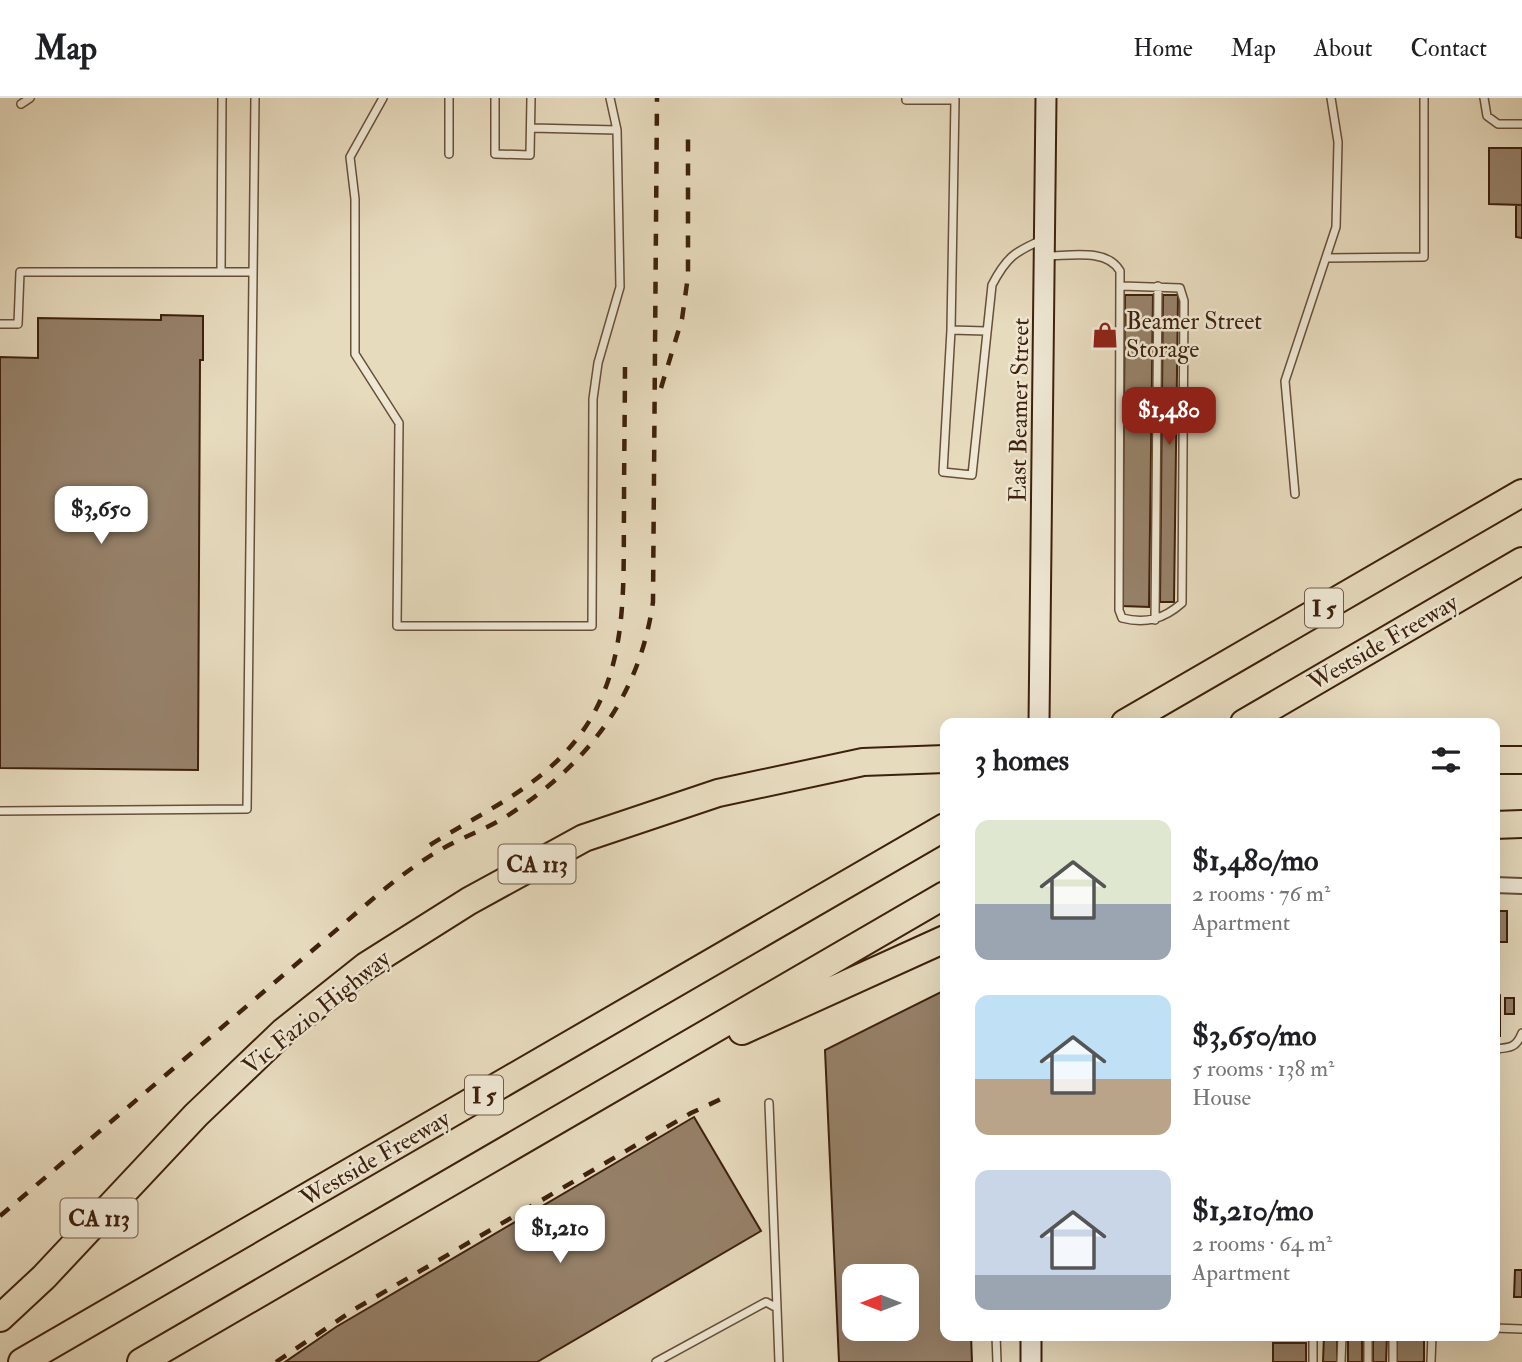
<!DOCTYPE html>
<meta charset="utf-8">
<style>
body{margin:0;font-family:"IM FELL Double Pica",serif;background:#f2f2f2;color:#202124;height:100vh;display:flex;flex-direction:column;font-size:26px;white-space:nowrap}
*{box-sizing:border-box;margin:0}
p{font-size:23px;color:#757577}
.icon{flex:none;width:38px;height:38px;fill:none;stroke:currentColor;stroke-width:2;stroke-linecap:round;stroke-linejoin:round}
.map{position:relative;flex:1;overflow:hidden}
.drawer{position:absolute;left:940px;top:620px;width:560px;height:623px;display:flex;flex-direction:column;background:#fff;border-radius:14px;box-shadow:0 7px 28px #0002}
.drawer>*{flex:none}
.needle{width:46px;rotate:270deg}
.tools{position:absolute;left:842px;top:1166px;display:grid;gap:14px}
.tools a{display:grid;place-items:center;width:77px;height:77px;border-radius:14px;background:#fff;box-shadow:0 7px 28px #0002;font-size:35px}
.price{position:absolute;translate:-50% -60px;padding:0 16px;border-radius:14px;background:#fff;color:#222;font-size:23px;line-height:46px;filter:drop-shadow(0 2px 4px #0008)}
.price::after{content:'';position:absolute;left:50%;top:42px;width:21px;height:16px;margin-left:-10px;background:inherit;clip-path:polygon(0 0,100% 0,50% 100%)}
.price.current{background:#8f2418;color:#fff}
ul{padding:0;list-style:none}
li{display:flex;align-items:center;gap:21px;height:175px;padding:0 35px}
li span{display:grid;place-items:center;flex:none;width:196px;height:140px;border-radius:14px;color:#555}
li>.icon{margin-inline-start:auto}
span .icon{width:84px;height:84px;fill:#fffc;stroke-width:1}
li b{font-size:30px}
h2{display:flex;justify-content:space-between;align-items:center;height:84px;padding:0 35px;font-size:30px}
header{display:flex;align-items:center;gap:42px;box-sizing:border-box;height:98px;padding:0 35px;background:#fff;border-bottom:2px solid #e0e0e0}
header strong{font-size:33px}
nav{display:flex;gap:38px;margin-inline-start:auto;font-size:24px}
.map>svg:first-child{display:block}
</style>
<header>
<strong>Map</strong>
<nav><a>Home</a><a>Map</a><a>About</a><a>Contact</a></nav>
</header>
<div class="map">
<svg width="1522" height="1264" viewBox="0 0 1522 1264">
<rect width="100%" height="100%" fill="#e7dbbe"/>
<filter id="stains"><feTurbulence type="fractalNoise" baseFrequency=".00286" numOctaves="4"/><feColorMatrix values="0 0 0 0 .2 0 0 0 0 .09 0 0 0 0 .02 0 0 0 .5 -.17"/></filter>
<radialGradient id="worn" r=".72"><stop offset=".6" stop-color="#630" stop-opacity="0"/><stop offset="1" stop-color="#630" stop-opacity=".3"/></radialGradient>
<path fill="#968169" stroke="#3e200c" stroke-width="2" fill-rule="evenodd" d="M1489,50H1522V107L1489,106Z
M1516,107H1522V140L1516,139Z
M1125,197H1153L1149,509L1122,508Z
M1163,197H1178L1174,504H1160Z
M161,217L203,218V262H200L198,672L0,670V259L38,260V220L161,222Z
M1494,813H1507V844H1494Z
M945,892V1237H971L972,1264H839L825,952ZM854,1178H906V1230H854Z
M1494,896L1500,897V938H1494Z
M1505,900H1514V916H1505Z
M694,1019L761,1133L537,1264H285L336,1229Z
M1515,1172H1522V1199H1514Z
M1324,1237H1337V1264H1323Z
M1348,1237H1362V1264H1348Z
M1373,1237H1387L1386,1264H1373Z
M1397,1237H1424V1264H1397Z
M1273,1245H1306V1264H1273Z"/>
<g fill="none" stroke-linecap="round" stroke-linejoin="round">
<g stroke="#684f38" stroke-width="10">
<path id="lane" d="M383,0L350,59L355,101V256L399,325L397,528H592L593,301L598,265L620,189L617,32L610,0
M495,0V56L530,57L531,0
M906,0V2H955L951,232
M1484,0L1487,18L1498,26H1522
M21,6L30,0
M531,30L617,32
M449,56V0
M1046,158C1070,158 1107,150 1120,173L1119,512L1122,520C1146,526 1164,521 1182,505L1184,203L1180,190L1122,188
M1326,160L1424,159V0
M221,174L222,0
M0,226H18L20,174H253
M986,233L951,232L943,374L972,377L992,187C1006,160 1014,154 1042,142
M1295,396L1285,283L1336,129L1338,44L1331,0
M1155,522L1158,188
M0,713L247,711L255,0
M1494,951C1510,950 1516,950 1522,935
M769,1005L777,1210
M1494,1230L1522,1231
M996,1237L997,1264
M656,1264L766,1204L777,1210L779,1264
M1313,1264V1237
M1341,1264L1342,1237
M1368,1264V1237
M1393,1264V1237
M1431,1264L1432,1237"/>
</g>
<g stroke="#684f38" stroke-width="18">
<path id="street" d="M1494,787L1522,788"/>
</g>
<g stroke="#3e200c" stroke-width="23">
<path id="secondary" d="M1039,625L1046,0
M1031,1264V1237"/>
</g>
<g stroke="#3e200c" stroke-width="30">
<path id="highway" d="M1125,625L1522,395
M1244,625L1522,463
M1494,662H1522
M1494,727L1522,726
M742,933L945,841
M0,1220L44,1179L196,1017L283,934L366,868L469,803L584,740L718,695L863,664L945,661
M22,1264L945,729
M141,1264L945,797"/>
</g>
<use href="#lane" stroke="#efe8d5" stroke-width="7"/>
<use href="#street" stroke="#efe8d5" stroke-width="14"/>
<use href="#secondary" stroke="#efe8d5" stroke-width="19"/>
<use href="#highway" stroke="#e7dbbe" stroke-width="26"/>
<path stroke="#3e200c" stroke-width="4.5" stroke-dasharray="12 12" stroke-linecap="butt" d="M661,290L682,221L688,178V30
M430,747C476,718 524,697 562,658C630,588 623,501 624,412C624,361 625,309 625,258
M0,1118L381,794C403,776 426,759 451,746C469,737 487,730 504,720C586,668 639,601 653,504L657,0
M276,1264L355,1211L691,1015L721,1001"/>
</g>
<defs>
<g id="shop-bare" transform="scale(2.1)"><path d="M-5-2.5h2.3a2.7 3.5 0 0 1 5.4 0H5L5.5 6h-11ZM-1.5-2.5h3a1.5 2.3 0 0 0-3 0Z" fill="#8f2418" stroke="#efe8d5" stroke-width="2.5" paint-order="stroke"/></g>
</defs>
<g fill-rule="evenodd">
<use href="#shop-bare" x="1105" y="237"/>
</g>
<g text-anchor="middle" stroke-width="5" stroke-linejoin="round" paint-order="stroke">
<g fill="#efe8d5" stroke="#735c48" stroke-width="2">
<rect x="1305" y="490.5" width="38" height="39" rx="5"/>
<rect x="498.5" y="746.5" width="77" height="39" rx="5"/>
<rect x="465" y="977.5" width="38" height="39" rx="5"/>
<rect x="60.5" y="1100.5" width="77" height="39" rx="5"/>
</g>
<g font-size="23" font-weight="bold" fill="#3e200c">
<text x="1324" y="518">I 5</text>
<text x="537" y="774">CA 113</text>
<text x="484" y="1005">I 5</text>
<text x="99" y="1128">CA 113</text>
</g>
<g font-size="24" fill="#3e200c" stroke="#efe8d5" text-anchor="start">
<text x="1126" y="231">Beamer Street<tspan x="1126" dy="28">Storage</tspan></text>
</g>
<g font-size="24" fill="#3e200c" stroke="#efe8d5">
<text transform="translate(1019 312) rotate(-89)" y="8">East Beamer Street</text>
<text transform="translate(1383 544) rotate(-30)" y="8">Westside Freeway</text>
<text transform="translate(316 914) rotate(-39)" y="8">Vic Fazio Highway</text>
<text transform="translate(375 1060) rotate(-30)" y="8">Westside Freeway</text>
</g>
</g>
<rect width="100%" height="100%" filter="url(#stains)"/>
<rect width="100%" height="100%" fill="url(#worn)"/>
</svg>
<div class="tools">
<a><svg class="needle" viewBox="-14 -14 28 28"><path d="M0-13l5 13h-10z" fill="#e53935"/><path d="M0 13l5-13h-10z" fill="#757577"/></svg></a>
</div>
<b class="price current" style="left:1169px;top:349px">$1,480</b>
<b class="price" style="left:101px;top:448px">$3,650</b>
<b class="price" style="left:560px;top:1167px">$1,210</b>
<section class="drawer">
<h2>3 homes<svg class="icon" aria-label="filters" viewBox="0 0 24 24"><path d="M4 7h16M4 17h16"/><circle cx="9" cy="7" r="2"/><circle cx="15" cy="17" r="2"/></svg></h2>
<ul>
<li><span style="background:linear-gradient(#dfe7d0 60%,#9aa5b1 0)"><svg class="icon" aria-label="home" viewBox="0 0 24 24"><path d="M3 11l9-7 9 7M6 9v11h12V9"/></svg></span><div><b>$1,480/mo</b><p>2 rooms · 76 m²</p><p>Apartment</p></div></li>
<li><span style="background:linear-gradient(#bfe0f5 60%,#b9a48a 0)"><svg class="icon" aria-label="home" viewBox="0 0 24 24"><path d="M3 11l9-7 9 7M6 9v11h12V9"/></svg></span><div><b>$3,650/mo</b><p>5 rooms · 138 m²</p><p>House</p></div></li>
<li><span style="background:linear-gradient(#c9d6e8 75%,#9aa5b1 0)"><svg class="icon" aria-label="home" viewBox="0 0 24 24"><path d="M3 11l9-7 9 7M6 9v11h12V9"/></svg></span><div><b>$1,210/mo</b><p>2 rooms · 64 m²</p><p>Apartment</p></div></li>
</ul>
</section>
</div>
